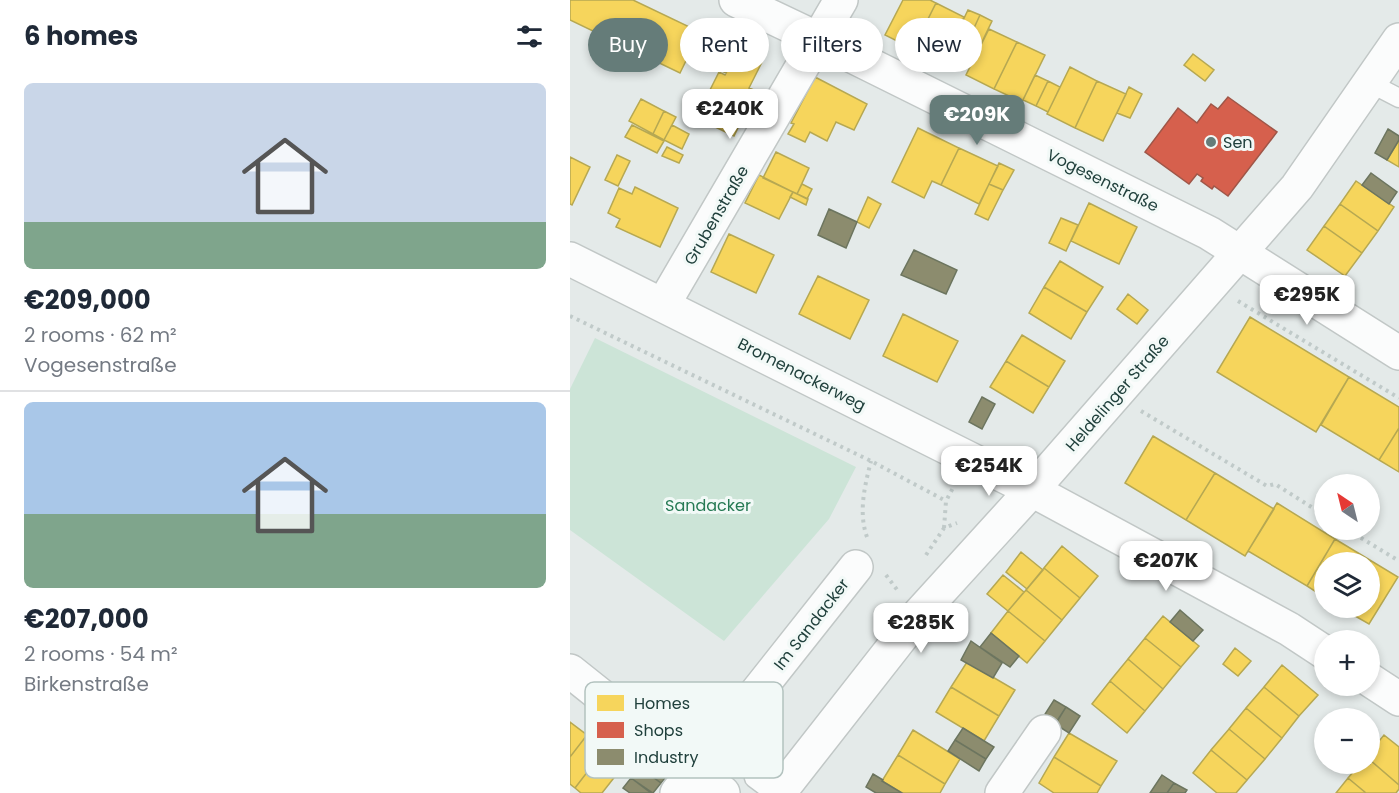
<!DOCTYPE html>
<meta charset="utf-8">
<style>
body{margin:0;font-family:Poppins,sans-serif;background:#f6f6f7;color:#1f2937;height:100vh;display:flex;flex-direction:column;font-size:22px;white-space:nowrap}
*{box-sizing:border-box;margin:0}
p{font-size:20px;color:#747a83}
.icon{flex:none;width:33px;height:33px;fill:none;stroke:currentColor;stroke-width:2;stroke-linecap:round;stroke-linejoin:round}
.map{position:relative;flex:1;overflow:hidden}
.side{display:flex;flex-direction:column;background:#fff;width:570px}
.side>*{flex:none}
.banner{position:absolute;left:18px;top:18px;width:570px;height:54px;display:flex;gap:12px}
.needle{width:39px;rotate:325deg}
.controls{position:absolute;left:744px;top:474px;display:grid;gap:12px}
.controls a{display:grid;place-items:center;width:66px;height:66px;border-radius:50%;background:#fff;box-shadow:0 3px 9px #0003;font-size:30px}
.price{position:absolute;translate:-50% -51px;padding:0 14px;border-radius:12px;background:#fff;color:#222;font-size:20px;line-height:39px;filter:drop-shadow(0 2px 3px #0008)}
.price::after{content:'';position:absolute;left:50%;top:36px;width:18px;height:14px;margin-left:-9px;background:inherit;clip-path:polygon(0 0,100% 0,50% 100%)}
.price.active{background:#657c79;color:#fff}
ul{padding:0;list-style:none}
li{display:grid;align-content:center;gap:12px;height:318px;padding:0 24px}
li+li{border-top:2px solid #e0e1e3}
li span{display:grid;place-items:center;height:186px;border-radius:9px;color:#555}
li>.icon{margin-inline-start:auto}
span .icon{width:108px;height:108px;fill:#fffc;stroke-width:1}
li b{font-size:26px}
h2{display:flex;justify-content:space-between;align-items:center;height:72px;padding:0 24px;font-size:26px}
.pill{padding:0 21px;border-radius:27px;background:#fff;box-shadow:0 3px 9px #0003;font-size:21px;line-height:54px}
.pill.active{background:#657c79;color:#fff}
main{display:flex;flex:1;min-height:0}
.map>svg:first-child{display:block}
</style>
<main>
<section class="side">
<h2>6 homes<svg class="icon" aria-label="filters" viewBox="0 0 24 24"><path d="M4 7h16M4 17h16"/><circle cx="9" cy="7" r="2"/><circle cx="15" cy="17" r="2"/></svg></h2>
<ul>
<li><span style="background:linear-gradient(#c9d6e8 75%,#7fa58c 0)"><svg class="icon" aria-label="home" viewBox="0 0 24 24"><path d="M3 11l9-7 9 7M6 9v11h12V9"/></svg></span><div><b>€209,000</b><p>2 rooms · 62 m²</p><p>Vogesenstraße</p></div></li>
<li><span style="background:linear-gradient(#a9c7e8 60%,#7fa58c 0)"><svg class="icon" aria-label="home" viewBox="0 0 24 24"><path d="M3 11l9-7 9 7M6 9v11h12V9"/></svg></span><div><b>€207,000</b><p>2 rooms · 54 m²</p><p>Birkenstraße</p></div></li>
</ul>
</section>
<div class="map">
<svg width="829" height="793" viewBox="0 0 829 793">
<rect width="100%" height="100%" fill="#e4eae9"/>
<path fill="#cce4d7" d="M25,338L286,467L259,519L154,641L0,530V389Z"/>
<path fill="#f6d55c" stroke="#b6a852" stroke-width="1.5" d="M0,0H63L130,32L110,73L0,20Z
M333,0H360L366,3L343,49L315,35Z
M366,3L394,17L372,63L343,49Z
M398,10L410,15L398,41L386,35Z
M410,15L422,21L410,46L398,41Z
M419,29L447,42L424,89L396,75Z
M147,40L168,50L156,73L135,63Z
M447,42L475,55L452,102L424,89Z
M168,50L192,62L179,88L186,91L164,136L126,118L149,72L155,75Z
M623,54L644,70L635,81L614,65Z
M500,67L527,81L505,128L477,114Z
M465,75L478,81L466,106L453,100Z
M245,77L297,104L284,130L266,122L257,141L240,132L235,142L218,134L224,124L221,123Z
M478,81L490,87L478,112L466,106Z
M527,81L556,94L533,141L505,128Z
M559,87L572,94L560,118L547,113Z
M71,99L94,111L83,134L59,121Z
M94,111L106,117L94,140L83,134Z
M62,125L94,141L87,153L55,137Z
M102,125L119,134L112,149L94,140Z
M348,128L389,148L371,185L362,181L354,198L322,182Z
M829,140V167L817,160Z
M97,147L113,155L109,163L92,156Z
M389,148L428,166L409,204L371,185Z
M206,152L239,168L227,194L193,178Z
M47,155L60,161L48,186L35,180Z
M0,157L20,167L2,205L0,204Z
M429,163L444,170L433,190L419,184Z
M189,175L223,192L209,219L175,203Z
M786,181L824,207L808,231L770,204Z
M232,184L242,189L237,199L227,194Z
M419,184L433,190L418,220L405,214Z
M65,187L108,208L90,247L46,227L50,219L38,213L49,188L62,194Z
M223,192L238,199L236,205L220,197Z
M298,197L311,204L299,228L287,222Z
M519,203L567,227L549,264L501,241Z
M770,204L808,231L792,253L754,226Z
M491,218L508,225L496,251L479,243Z
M754,226L792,253L775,276L737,250Z
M159,234L204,255L186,293L141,272Z
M490,261L533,287L517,312L474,287Z
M248,276L299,300L280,339L229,314Z
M474,287L517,312L501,339L459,313Z
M558,294L578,310L567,324L547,309Z
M333,314L388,341L367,382L313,356Z
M680,317L779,377L746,432L647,372Z
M452,335L495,361L479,387L436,361Z
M436,361L479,387L463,413L420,387Z
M779,377L829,407V428L809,460L751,425Z
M829,428V472L809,460Z
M583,436L645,473L616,520L555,483Z
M645,473L704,509L675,556L616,520Z
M707,503L765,539L737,586L678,551Z
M765,539L828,577L799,624L771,608H800V562H754V597L737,586Z
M492,546L528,576L510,598L474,568Z
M451,552L473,570L457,589L436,572Z
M474,568L510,598L492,620L456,590Z
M433,575L454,592L438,611L417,594Z
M456,590L492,620L475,641L438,611Z
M438,611L475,641L457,663L421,633Z
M593,616L629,646L611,667L575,638Z
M575,638L611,667L593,689L558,659Z
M665,648L681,661L668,676L653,664Z
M558,659L593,689L575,711L540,681Z
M397,662L445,690L429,716L381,687Z
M712,665L748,695L729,716L694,687Z
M540,681L575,711L557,733L522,704Z
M381,687L429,716L414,741L366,712Z
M694,687L729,716L712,738L676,708Z
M676,708L712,738L695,759L659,729Z
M0,722L17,735L0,757Z
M659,729L695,759L677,780L641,750Z
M343,730L390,759L375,784L328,755Z
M499,733L547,761L531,786L484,757Z
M17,735L35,749L5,788L0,784V757Z
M814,735L829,747V785L800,760V752Z
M35,749L54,765L32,793H11L5,788Z
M641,750L677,780L666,793H647L623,773Z
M328,755L375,784L370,793H332L312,781Z
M484,757L531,786L527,793H484L469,783Z
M800,760L829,785V789L826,793H796L778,778L790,764H800Z
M778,778L796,793H766Z"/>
<path fill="#d6604d" stroke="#9f5648" stroke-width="1.5" d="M658,97L707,132L658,196L644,186L642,189L631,181L633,178L627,174L619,184L575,152L608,108L627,123L641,104L648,109Z"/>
<path fill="#8c8c6e" stroke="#6c755f" stroke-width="1.5" d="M818,129L829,136V140L817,160L805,153Z
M801,173L827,192L819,204L792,185Z
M259,209L287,222L276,248L248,235Z
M344,250L387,270L376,294L331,275Z
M412,397L425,404L412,429L399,422Z
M610,610L633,630L623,641L600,622Z
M421,633L449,656L440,667L410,647Z
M401,641L432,663L423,678L391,660Z
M484,700L496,707L482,730L470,722Z
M496,707L510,716L499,733L485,724Z
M393,728L424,747L416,759L385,740Z
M385,740L416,759L409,771L378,751Z
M77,757L99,773L91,783L69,767Z
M69,767L91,783L83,793L61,778Z
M303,774L313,780L312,781L332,793H306L296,787Z
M592,775L604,783L597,793H580Z
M61,778L81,793H60L53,788Z
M604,783L617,790L615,793H597Z"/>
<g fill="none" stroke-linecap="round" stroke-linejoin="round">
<g stroke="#c1c7c6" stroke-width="21">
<path id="service" d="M800,83L829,98
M184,778L204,793"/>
</g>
<g stroke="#c1c7c6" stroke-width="36">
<path id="minor" d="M166,0L248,39L639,233L829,353
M0,259L462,490L719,629L754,652
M93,305L271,0
M0,671L153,793
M800,680L829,699
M107,793L286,567
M432,793L474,732"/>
</g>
<g stroke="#c1c7c6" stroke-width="36">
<path id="tertiary" d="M209,793L350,613L462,490L727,187L829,40"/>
</g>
<path stroke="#c0cac9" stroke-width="4" stroke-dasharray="3 4.5" stroke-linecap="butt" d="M668,301L829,398
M0,316L301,461L376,501
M571,411L697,486L705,484L754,515
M374,528L376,501L384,486
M778,530L829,561
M297,537C288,512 295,485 301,461
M356,555L374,528L387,523
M316,575L328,591"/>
<use href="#service" stroke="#fbfcfc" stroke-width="18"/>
<use href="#minor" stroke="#fbfcfc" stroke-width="33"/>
<use href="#tertiary" stroke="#fbfcfc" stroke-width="33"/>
</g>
<circle fill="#657c79" stroke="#f2f9f7" stroke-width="2" cx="641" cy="142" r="6"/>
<g text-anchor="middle" stroke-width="6" stroke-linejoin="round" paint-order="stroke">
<g font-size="16" fill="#20403c" stroke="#f2f9f7" text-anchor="start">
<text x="653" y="148">Sen</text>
</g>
<g font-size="16" fill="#20403c" stroke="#f2f9f7">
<text transform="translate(533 180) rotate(26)" y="6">Vogesenstraße</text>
<text transform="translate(146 215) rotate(-60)" y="6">Grubenstraße</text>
<text transform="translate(232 374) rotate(27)" y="6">Bromenackerweg</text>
<text transform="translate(547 393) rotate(-49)" y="6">Heldelinger Straße</text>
<text transform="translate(241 624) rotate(-52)" y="6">Im Sandacker</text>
</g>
<g font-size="16" fill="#267a54" stroke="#f2f9f7">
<text x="138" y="511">Sandacker</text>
</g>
</g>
<rect x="15" y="682" width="198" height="96" rx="9" fill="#f2f9f7" stroke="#b3c2bf" stroke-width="1.5"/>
<rect x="27" y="695" width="27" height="16" fill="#f6d55c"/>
<rect x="27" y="722" width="27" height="16" fill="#d6604d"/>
<rect x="27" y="749" width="27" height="16" fill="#8c8c6e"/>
<g font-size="16" fill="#20403c">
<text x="64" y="709">Homes</text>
<text x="64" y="736">Shops</text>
<text x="64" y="763">Industry</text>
</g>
</svg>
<div class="controls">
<a><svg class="needle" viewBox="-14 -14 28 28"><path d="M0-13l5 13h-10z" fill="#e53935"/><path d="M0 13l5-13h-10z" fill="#747a83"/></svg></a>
<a><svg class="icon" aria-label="layers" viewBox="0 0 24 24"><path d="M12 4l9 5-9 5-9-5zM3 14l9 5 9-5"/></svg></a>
<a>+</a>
<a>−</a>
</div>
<b class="price" style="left:160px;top:140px">€240K</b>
<b class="price active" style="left:407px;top:146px">€209K</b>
<b class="price" style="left:737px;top:326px">€295K</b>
<b class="price" style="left:419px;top:497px">€254K</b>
<b class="price" style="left:596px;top:592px">€207K</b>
<b class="price" style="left:351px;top:654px">€285K</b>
<div class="banner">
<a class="pill active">Buy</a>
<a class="pill">Rent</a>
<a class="pill">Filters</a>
<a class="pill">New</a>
</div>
</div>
</main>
